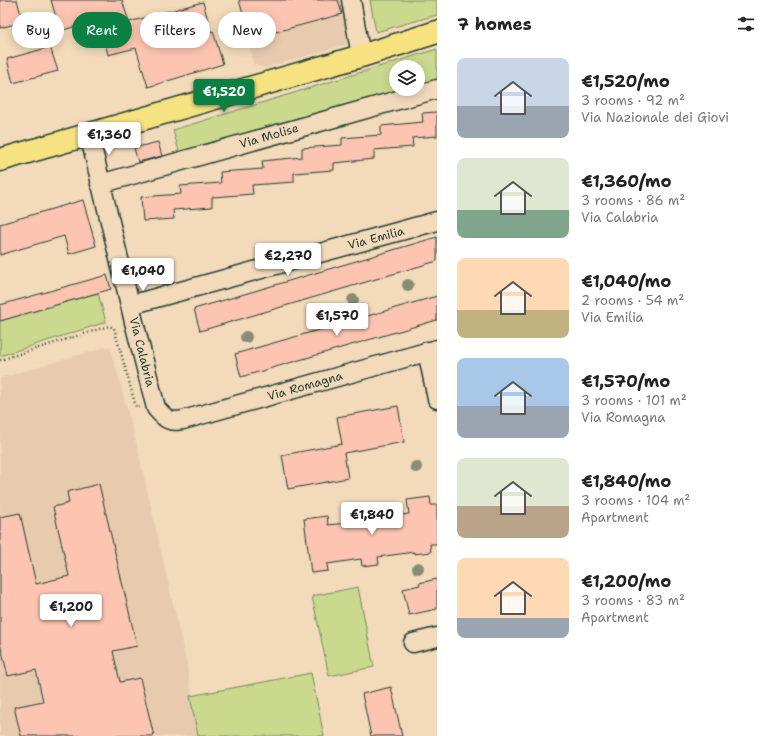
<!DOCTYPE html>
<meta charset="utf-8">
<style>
body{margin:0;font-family:"Shantell Sans",sans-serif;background:#f6f6f6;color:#222;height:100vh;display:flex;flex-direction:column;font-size:15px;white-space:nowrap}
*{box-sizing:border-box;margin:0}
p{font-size:13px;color:#767676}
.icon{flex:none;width:22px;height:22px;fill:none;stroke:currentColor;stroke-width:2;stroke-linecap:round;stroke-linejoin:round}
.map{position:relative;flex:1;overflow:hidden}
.sheet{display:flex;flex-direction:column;background:#fff;width:340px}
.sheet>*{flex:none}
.guide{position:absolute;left:12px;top:12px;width:365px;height:36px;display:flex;gap:8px}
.tools{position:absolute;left:389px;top:60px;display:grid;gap:8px}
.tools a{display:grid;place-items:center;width:36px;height:36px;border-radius:50%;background:#fff;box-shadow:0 2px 10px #0003;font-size:20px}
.price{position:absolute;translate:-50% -34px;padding:0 9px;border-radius:4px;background:#fff;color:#222;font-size:13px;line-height:26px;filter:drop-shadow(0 1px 2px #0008)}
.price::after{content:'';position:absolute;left:50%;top:24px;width:12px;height:9px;margin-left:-6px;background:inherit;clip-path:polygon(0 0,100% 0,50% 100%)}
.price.current{background:#0b8043;color:#fff}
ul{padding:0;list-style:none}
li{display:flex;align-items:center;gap:12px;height:100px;padding:0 20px}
li span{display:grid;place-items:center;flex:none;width:112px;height:80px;border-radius:8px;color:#555}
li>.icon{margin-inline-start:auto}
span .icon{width:48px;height:48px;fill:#fffc;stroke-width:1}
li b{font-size:17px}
h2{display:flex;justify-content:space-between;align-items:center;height:48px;padding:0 20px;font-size:17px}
.tag{padding:0 14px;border-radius:18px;background:#fff;box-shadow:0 2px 10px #0003;font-size:14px;line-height:36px}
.tag.current{background:#0b8043;color:#fff}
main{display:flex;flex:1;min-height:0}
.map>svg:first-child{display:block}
</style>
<main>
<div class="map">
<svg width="437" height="736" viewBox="0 0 437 736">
<rect width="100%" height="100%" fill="#f2daba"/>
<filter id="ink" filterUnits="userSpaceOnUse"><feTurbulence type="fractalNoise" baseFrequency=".025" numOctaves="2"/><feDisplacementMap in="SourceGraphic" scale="8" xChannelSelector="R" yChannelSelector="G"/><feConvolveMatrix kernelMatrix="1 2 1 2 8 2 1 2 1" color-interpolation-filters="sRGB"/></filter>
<g filter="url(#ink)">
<path fill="#e8cbaf" d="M241,0H342L351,43L265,68L253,64Z
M110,346L137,446L186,661L199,736H0V378Z"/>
<path fill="#cad98d" stroke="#748b60" d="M370,0H437V15L376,32Z
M437,49V80L418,86V67H396V89H407L180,155L173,130Z
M98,293L106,322L0,356V321Z
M358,587L374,667L329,676L312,596Z
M311,673L324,736H198L190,696Z"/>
<path fill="#fdc5b1" stroke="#1f3d34" d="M0,0H17L23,22L0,28Z
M51,0H122L129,22L203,2L211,32L213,31L223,64L148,87L136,48L108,55L102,30L93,32L90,22L60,31Z
M239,0H338L342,14L250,39Z
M50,47L58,71L13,83L7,59Z
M437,112V136L412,138L413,147L374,150V159L334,163V170L294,173V182L252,185L253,194L212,197V207L173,210L174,219L143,221L141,197L181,194L180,186L221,183L220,172L263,169L262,161L302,157V148L342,145V138L381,135V126L423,122L422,113Z
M158,142L162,156L138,162L134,148Z
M83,200L96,246L69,254L64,236L0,255V224Z
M437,237V261L200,331L194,309Z
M107,275L111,289L0,321V305Z
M437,296V320L241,377L235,354Z
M398,406L404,442L344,453L348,478L288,489L282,455L342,444L337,417Z
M99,484L137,646L113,651L120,682L140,678L154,736H21L14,707L43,701L36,670L8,676L0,643V517L20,513L36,584L69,576L53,507L69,503L67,492Z
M430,497L431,505H437V544H430L431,552L414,554V552L378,557L379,564L362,566L361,559L327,564L328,571L311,573L304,519L327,516L328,525L356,522L355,512L378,509L379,518L409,514L407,500Z
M437,579V609L409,615L403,589L420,585L419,583Z
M391,687L402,736H371L362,694Z"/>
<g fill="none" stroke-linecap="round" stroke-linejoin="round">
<g stroke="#1f3d34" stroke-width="21">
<path id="minor" d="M351,0L361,56
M89,134L130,305L134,322L156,408C165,418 168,423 183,420L437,349
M100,184L437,89
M130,305L437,221
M427,351L437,399
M413,643L437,637"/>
</g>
<g stroke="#1f3d34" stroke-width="25">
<path id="major" d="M0,160L361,56L437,32"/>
</g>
<path stroke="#1f3d34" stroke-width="2.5" stroke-dasharray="1 3" stroke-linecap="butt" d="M0,360L109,326L114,328L136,407H139"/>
<use href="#minor" stroke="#f2daba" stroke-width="18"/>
<use href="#major" stroke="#f7e281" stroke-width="22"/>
</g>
<g fill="#878c75">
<circle cx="408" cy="285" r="6"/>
<circle cx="353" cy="300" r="6"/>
<circle cx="313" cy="309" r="6"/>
<circle cx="246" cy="337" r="6"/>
<circle cx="416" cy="467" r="6"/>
<circle cx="418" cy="568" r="6"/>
</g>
</g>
<g text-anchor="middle" stroke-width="3" stroke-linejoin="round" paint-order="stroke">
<g font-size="12" fill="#1f3d34" stroke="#f2daba">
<text transform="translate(269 136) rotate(-16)" y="4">Via Molise</text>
<text transform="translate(376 238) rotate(-15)" y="4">Via Emilia</text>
<text transform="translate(142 352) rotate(76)" y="4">Via Calabria</text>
<text transform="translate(305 386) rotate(-16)" y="4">Via Romagna</text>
</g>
</g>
</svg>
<div class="tools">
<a><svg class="icon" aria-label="layers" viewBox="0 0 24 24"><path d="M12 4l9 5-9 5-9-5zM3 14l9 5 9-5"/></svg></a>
</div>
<b class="price current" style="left:224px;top:113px">€1,520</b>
<b class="price" style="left:109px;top:156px">€1,360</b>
<b class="price" style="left:288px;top:277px">€2,270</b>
<b class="price" style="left:143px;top:292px">€1,040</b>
<b class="price" style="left:337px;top:337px">€1,570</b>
<b class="price" style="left:372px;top:536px">€1,840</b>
<b class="price" style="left:71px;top:628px">€1,200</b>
<div class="guide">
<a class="tag">Buy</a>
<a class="tag current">Rent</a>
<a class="tag">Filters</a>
<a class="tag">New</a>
</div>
</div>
<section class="sheet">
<h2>7 homes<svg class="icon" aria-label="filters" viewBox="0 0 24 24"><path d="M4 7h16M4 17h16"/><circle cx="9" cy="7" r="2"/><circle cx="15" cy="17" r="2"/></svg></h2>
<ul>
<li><span style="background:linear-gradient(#c9d6e8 60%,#9aa5b1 0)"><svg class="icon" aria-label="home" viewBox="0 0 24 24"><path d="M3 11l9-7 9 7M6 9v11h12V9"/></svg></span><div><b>€1,520/mo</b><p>3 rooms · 92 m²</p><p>Via Nazionale dei Giovi</p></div></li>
<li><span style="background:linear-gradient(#dfe7d0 65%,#7fa58c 0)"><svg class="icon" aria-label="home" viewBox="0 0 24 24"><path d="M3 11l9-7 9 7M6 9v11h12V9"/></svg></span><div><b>€1,360/mo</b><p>3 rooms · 86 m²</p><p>Via Calabria</p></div></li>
<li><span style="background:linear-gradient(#ffd9b3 65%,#c2b280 0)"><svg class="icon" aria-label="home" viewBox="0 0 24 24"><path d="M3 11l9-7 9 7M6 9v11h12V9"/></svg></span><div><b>€1,040/mo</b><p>2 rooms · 54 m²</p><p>Via Emilia</p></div></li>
<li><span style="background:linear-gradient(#a9c7e8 60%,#9aa5b1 0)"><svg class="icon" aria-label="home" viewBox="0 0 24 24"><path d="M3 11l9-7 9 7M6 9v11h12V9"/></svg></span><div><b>€1,570/mo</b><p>3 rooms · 101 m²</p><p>Via Romagna</p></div></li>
<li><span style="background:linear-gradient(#dfe7d0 60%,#b9a48a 0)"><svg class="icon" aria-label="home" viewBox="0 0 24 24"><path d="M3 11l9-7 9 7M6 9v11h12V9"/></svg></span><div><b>€1,840/mo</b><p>3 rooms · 104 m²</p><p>Apartment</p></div></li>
<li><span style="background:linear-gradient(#ffd9b3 75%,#9aa5b1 0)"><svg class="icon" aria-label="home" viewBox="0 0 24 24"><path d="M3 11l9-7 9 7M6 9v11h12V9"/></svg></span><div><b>€1,200/mo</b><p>3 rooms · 83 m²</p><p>Apartment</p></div></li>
</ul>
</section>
</main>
